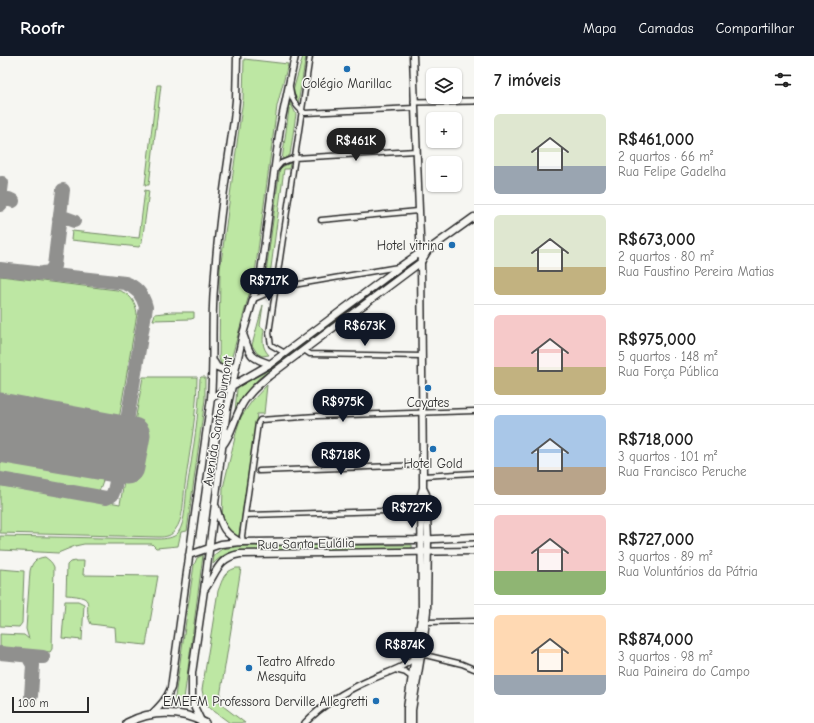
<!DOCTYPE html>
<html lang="pt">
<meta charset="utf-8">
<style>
body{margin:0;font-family:"Comic Neue",sans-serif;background:#f6f6f6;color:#222;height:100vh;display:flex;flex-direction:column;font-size:15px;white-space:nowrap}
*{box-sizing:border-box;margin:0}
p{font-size:13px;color:#767676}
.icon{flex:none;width:22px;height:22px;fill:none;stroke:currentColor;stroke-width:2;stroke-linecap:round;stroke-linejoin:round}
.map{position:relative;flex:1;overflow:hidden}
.details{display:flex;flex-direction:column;background:#fff;width:340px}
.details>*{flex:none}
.buttons{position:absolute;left:426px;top:12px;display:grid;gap:8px}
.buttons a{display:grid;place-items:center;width:36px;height:36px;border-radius:6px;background:#fff;box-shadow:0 1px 3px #0004;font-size:20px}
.scale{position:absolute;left:12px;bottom:10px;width:77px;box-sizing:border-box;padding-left:4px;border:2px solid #2b2b2b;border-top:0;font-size:11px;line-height:14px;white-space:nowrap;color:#2b2b2b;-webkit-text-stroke:3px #f6f6f2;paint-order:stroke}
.price{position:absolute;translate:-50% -34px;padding:0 9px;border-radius:14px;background:#111827;color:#fff;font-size:13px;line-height:26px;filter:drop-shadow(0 1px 2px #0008)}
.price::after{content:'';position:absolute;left:50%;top:24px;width:12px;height:9px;margin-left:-6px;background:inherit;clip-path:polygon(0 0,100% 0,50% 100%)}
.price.active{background:#222;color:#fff}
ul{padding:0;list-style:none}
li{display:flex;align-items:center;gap:12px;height:100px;padding:0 20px}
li+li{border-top:1px solid #e0e0e0}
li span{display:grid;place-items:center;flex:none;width:112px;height:80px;border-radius:6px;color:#555}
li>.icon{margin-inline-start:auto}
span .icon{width:48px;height:48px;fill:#fffc;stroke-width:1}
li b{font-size:17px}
h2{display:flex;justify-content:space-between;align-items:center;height:48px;padding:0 20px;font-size:17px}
header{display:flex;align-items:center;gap:24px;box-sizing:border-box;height:56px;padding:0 20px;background:#111827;color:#fff}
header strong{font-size:19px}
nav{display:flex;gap:22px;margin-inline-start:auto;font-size:14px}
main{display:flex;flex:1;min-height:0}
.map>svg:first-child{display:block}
</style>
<header>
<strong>Roofr</strong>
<nav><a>Mapa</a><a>Camadas</a><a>Compartilhar</a></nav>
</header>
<main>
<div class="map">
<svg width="474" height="667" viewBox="0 0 474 667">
<rect width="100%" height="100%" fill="#f6f6f2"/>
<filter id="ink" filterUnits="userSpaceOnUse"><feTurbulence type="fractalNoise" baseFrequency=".025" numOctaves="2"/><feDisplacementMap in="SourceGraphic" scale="8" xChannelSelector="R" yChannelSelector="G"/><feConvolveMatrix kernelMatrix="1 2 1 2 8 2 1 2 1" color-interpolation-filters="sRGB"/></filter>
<g filter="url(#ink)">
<path fill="#bde7a3" stroke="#748967" d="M303,0H306L298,48L293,35Z
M244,3L288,8L277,50L255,217L229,311L226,313L222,311L219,302L220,214L243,43Z
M157,29H161L149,129H145Z
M290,46L296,58L290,99L282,104Z
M290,107L289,113H284L270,219L266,217L280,112Z
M145,134L149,135L142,186L139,191L71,184L72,175L139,182Z
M412,206V208L258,323L242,341L235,355L237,333L239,330L264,317Z
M0,220L117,234C130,237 136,246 137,258L118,369L114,373L109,374L0,354Z
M263,249L260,270L264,273C263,283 261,291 269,299L262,300L257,297L252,289Z
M171,256H194V262L191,263L153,264L155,258Z
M143,321H197C197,357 190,393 185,429C183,443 184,463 175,474C172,480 165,481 159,481L0,477V426L120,448Z
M201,321H205V343L187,475L181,476L178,490L156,492L152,488H84L75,490L58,497L0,494V480L158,483C165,483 174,482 178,477C186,465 185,445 187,432C193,396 199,359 200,322Z
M267,329L264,358H257L239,481H237L230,477L222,464L223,432L237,373L241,361L252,345Z
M0,389L102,408L105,411C103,420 104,436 93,438L0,421Z
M412,489V493L235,495C226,497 220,501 213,508L214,499L222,493L243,490Z
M203,499L184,643L187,652L170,650L175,641L194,509L197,502Z
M45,501C49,504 52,506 54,511L52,593L50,596L0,591V578L24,579L29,583L26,573L30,515C32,506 36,502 45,501Z
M76,505H84L83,519L158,520L146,589L116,586L115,571L91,568C81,548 100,541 66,539L67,509L70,506Z
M236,512H241L219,647L245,667H230L207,650L204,643L202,634L218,535C223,523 223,516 236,512Z
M0,513L24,515L22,567L19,571L0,570Z
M65,545H78L84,548L82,584L62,582Z"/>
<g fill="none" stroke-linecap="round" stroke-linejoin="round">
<path stroke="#90908e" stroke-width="14" d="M0,143L2,127
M0,149L5,143H9L13,145
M59,164L63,161L74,165
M0,213L125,227C137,231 143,240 146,251L125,377C122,386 116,390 107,390L40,379
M43,217L50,216L54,210L63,134
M0,423L106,442C109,441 110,441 112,439C115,435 119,410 118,405C116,397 107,391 99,390
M0,597L43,601
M30,604L33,609L31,640"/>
<path stroke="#90908e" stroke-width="35" d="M0,354L133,379L127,411L0,389"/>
<g stroke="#2b2b2b" stroke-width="7">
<path id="minor" d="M290,31C291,42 295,51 305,57L415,52
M275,114L281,107L294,102L416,95
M321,164L418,155
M261,217C263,224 267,231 276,232L398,211
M254,243L268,237L275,232
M304,294L310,298L422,300
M285,297L271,289L269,277L310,0
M259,415L423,409
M423,420L474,417
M245,459L421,454
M243,486L242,480L255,389L258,367L260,364L317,360L474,355
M427,566L474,565
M421,598L462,608L474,613"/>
</g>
<g stroke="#2b2b2b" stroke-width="8">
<path id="tertiary" d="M414,46L474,45
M397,614L405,616L412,621
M305,667C324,647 347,634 372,623C390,615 401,614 416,600"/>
</g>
<g stroke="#2b2b2b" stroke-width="9">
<path id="secondary" d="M407,667V652L422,555L421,438L423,432
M412,667V654L424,582L427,555L428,483L426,438L423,432V420L421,206L413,0"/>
</g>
<g stroke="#2b2b2b" stroke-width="9">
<path id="primary" d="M243,278C251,299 248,301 270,308
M214,306L217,311L227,315L235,310
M211,342L270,308L401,210L421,196L428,194
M223,389C231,379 233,367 239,355C245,340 257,330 269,320L421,206L428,194L474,161
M216,451C222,470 222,476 240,486
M189,499L221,488L240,486L415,484L474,481
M205,533C217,517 217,502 240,498L474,495
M152,658C160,650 167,643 171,632L211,342C214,305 211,268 214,232C217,176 226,120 234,64L236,44L237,0
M201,665L192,646V617L204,534L227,353L243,278L261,216L280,72L295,0"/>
</g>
<g stroke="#2b2b2b" stroke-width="10">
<path id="trunk" d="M127,667C151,654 181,654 205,667"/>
</g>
<use href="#minor" stroke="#f6f6f2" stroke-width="4"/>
<use href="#tertiary" stroke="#f6f6f2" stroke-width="5"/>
<use href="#secondary" stroke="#f6f6f2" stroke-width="6"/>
<use href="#primary" stroke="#f6f6f2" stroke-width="6"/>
<use href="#trunk" stroke="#f6f6f2" stroke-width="7"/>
</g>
</g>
<g fill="#1f6fb2" stroke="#f6f6f2" stroke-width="1.5">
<circle cx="347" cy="13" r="4"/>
<circle cx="452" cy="189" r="4"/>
<circle cx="428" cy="332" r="4"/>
<circle cx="433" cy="393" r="4"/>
<circle cx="249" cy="612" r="4"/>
<circle cx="376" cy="645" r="4"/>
</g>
<g text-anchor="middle" stroke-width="3" stroke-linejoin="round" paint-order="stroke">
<g font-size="13" fill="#2b2b2b" stroke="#f6f6f2">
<text x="347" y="32">Colégio Marillac</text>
<text x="444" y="194" text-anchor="end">Hotel vitrina</text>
<text x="428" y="351">Cayates</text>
<text x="433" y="412">Hotel Gold</text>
<text x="257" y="610" text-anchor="start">Teatro Alfredo<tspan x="257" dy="15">Mesquita</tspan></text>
<text x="368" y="650" text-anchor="end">EMEFM Professora Derville Allegretti</text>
</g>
<g font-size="13" fill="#2b2b2b" stroke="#f6f6f2">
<text transform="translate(217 365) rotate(-81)" y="5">Avenida Santos Dumont</text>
<text transform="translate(306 487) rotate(-1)" y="5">Rua Santa Eulália</text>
</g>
</g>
</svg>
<div class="buttons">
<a><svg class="icon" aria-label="layers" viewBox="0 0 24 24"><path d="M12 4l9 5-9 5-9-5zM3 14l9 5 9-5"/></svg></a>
<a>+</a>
<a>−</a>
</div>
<div class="scale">100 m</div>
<b class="price active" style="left:356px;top:106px">R$461K</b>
<b class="price" style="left:269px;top:246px">R$717K</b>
<b class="price" style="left:365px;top:291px">R$673K</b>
<b class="price" style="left:343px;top:367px">R$975K</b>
<b class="price" style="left:341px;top:420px">R$718K</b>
<b class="price" style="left:412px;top:473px">R$727K</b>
<b class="price" style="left:405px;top:610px">R$874K</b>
</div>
<section class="details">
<h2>7 imóveis<svg class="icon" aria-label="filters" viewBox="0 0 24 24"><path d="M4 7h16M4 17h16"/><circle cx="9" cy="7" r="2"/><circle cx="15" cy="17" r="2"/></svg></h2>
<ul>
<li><span style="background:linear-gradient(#dfe7d0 65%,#9aa5b1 0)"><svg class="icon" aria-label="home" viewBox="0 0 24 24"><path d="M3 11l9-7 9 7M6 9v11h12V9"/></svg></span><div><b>R$461,000</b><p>2 quartos · 66 m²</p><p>Rua Felipe Gadelha</p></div></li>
<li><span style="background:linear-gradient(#dfe7d0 65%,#c2b280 0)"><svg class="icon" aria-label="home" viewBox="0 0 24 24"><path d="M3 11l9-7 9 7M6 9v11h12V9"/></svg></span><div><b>R$673,000</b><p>2 quartos · 80 m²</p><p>Rua Faustino Pereira Matias</p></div></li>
<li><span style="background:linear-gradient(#f6c9c9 65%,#c2b280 0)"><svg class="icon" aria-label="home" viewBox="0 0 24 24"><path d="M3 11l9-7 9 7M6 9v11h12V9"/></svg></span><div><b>R$975,000</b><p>5 quartos · 148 m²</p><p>Rua Força Pública</p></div></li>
<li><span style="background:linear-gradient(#a9c7e8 65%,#b9a48a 0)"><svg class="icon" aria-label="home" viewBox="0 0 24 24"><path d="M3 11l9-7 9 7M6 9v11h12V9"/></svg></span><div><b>R$718,000</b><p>3 quartos · 101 m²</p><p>Rua Francisco Peruche</p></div></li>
<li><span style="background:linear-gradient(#f6c9c9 70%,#8fb573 0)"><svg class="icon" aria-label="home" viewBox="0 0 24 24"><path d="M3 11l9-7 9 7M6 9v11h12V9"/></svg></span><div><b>R$727,000</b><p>3 quartos · 89 m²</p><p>Rua Voluntários da Pátria</p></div></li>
<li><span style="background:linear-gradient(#ffd9b3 75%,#9aa5b1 0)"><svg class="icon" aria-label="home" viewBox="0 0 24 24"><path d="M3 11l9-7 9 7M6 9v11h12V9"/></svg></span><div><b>R$874,000</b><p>3 quartos · 98 m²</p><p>Rua Paineira do Campo</p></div></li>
</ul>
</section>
</main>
